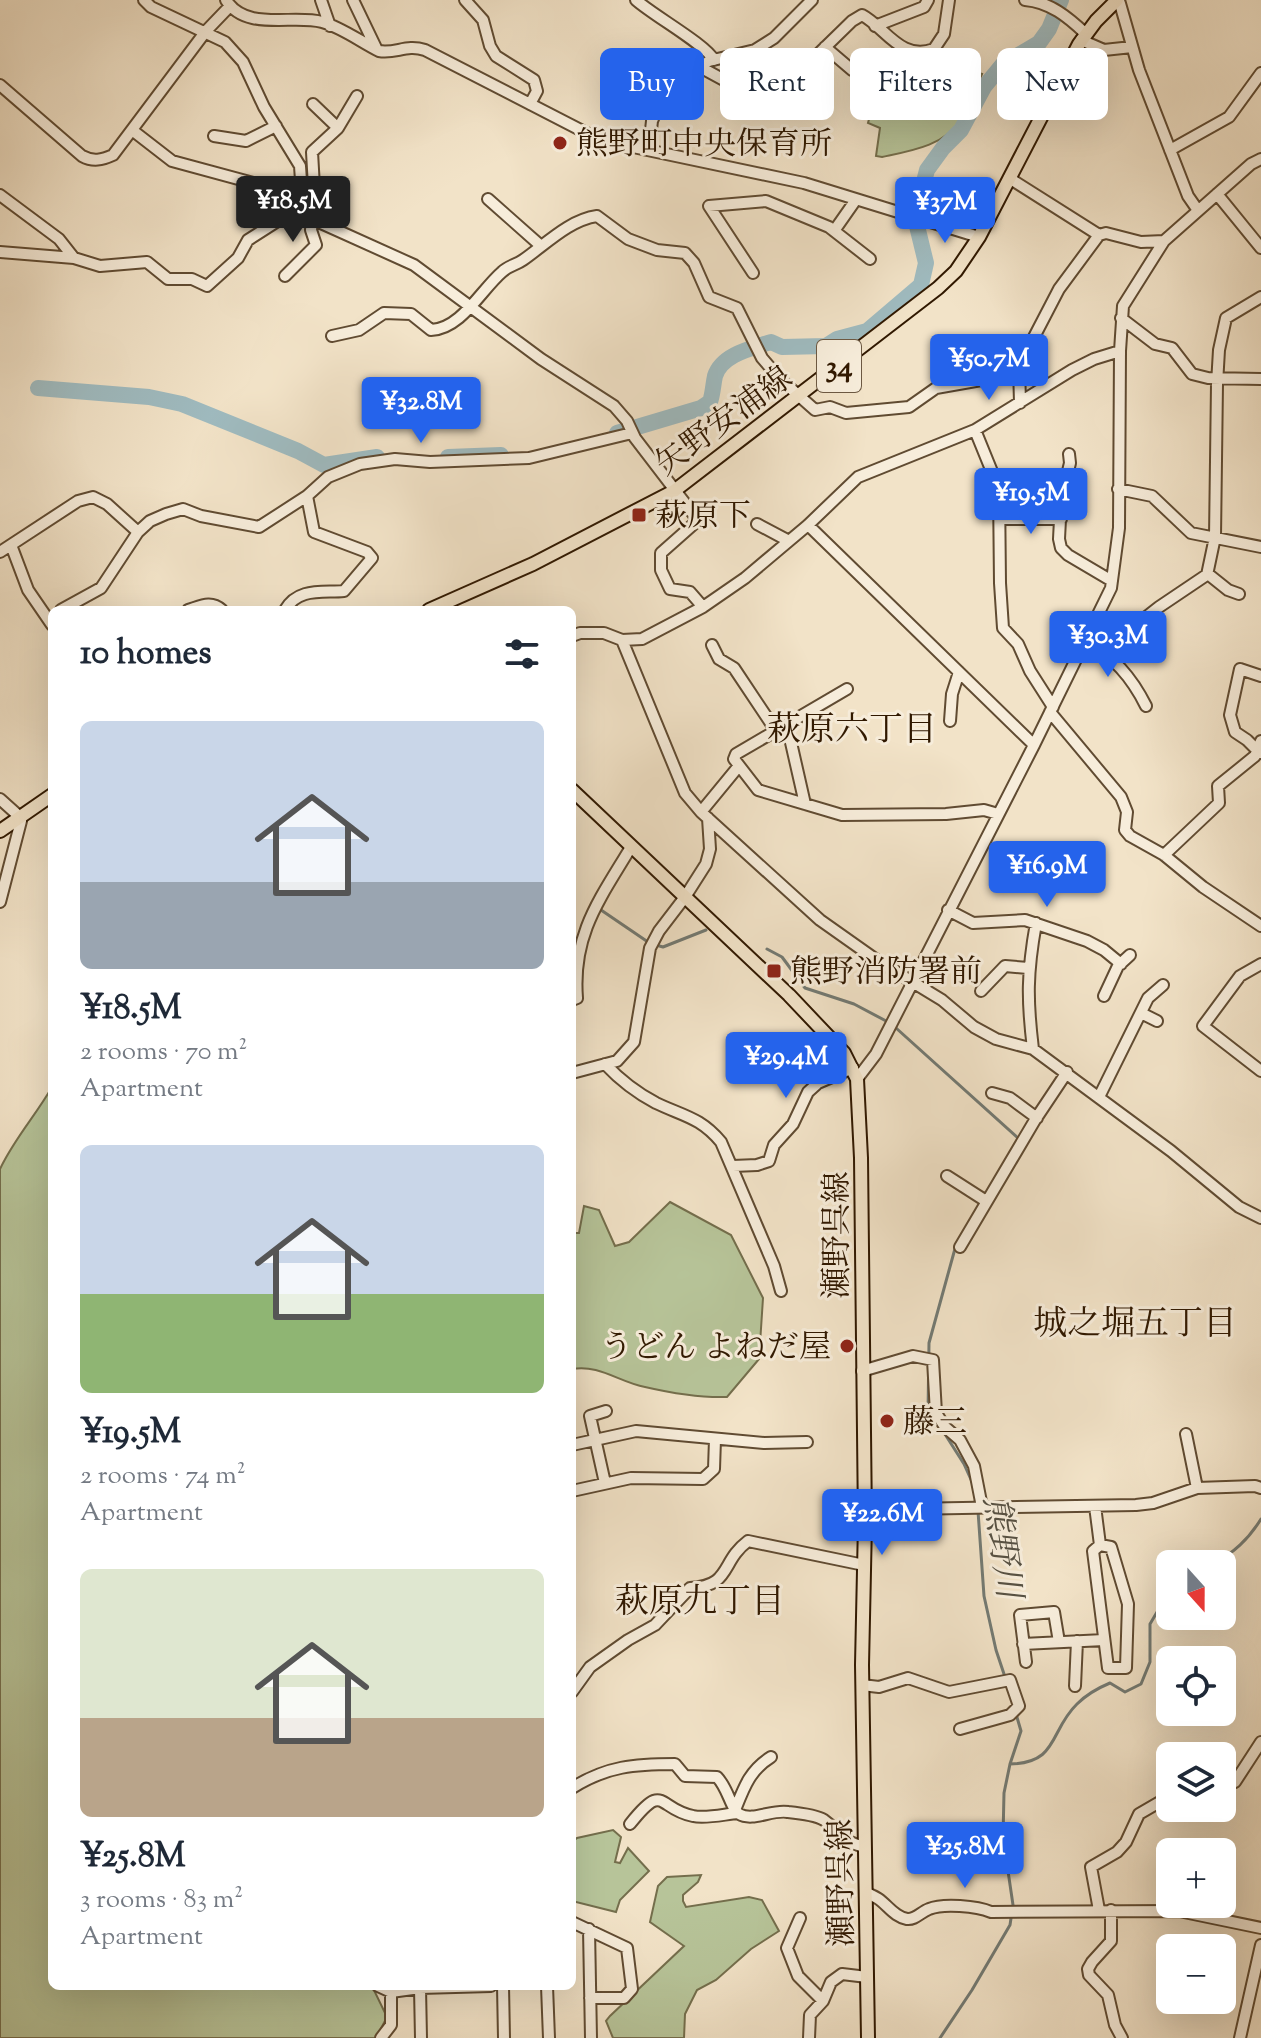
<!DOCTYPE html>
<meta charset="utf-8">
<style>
body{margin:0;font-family:"Sorts Mill Goudy","Noto Serif JP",serif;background:#f2f2f3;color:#1f2937;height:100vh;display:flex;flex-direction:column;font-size:30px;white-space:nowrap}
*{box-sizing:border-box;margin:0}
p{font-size:26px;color:#747a83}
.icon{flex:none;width:44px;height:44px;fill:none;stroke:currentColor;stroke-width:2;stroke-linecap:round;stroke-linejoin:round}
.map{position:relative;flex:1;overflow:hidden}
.details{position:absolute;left:48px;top:606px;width:528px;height:1384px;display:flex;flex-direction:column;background:#fff;border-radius:12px;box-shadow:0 8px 32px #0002}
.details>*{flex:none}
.banner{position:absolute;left:600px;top:48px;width:540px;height:72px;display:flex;gap:16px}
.needle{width:52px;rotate:159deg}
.controls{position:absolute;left:1156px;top:1550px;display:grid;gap:16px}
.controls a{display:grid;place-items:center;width:80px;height:80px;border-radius:12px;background:#fff;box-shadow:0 8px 32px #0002;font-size:40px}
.price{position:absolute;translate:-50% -68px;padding:0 18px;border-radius:8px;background:#2563eb;color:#fff;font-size:26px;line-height:52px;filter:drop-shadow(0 2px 4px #0008)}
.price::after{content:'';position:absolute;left:50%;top:48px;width:24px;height:18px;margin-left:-12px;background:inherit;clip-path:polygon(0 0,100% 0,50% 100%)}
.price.on{background:#222;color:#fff}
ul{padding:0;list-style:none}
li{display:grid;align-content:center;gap:16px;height:424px;padding:0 32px}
li span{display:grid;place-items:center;height:248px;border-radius:12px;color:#555}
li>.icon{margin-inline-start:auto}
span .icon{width:144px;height:144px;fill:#fffc;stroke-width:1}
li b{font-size:34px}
h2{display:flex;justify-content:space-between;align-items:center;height:96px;padding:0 32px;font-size:34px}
.tag{padding:0 28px;border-radius:12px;background:#fff;box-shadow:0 8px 32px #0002;font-size:28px;line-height:72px}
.tag.on{background:#2563eb;color:#fff}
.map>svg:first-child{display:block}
</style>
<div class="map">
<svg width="1261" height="2038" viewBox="0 0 1261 2038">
<rect width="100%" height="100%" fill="#f2e3c8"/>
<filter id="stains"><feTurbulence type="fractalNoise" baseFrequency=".0025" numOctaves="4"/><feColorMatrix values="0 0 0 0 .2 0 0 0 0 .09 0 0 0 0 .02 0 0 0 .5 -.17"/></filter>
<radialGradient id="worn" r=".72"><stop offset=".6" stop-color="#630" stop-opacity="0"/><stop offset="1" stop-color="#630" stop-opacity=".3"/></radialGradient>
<path fill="#b7c499" stroke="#746e4c" stroke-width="2" d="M949,64L982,74C976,88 970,107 961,120C944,146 910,151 882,157L876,156L880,128L868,123L871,112C893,111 932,105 943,83C946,78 947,70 949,64Z
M52,1087V1986H372L387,2017L376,2038H0V1169C14,1139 36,1115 52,1087Z
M670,1202L731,1235L763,1298L759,1359L727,1397C700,1398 671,1393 645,1387C619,1382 599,1364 572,1369V1233H579L584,1206L599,1210L615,1246L629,1242Z
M613,1830L621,1837L615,1862L620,1863L628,1848L649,1871L620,1900L616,1912L572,1901V1871L575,1860L572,1842L577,1838Z
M701,1875L698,1882L683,1895V1901L686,1907L749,1897L762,1900L779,1931L751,1949L716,1980L697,1990L685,2014L684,2038H613L606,2021L610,2016L684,1946L650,1922L658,1886L667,1877Z"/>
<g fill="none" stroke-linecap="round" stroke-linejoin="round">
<path stroke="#737a73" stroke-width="3" d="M601,910L648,942
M656,945L663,947L706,930
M767,949L782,957L805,988L854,1004L888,1022
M896,1028L1019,1139L1017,1142
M936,1422L928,1413L929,1343L956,1245
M943,1431L964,1464L973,1484
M978,1511L984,1596L996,1650L1006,1680
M1214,1564C1234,1552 1248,1540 1261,1519
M1010,1764C1059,1763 1049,1731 1077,1704C1086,1695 1098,1688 1110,1683L1125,1692L1141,1684L1150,1662V1624L1170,1590
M940,2038L972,1990L1010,1925L1013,1905L1003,1837L1004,1793L1010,1764L1021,1731L1016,1714"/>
<path stroke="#9fbbc0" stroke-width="16" d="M38,388L149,397L182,404L298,451L324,465L377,457
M617,433L701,408L710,402C713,393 713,385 715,376C722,354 753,348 771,342L782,347L826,346L837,339L867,331L921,285L926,263L917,226V209L927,170L943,148L961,130L984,87L1003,64L1039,43L1049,29L1061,0
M448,457L501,455"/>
<g stroke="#604b32" stroke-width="14">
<path id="minor" d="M144,0L151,7L225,42L243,62L264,107L300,166L303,209L312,219L414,265L541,359L614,406L627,421L635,438L694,515L696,522L661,553V570L670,589L690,592L703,607
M226,0C246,32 293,14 322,22C341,27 361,42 379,51C396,54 406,44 425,50L600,140L804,183L979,237
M321,0L330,26
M353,0L377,50
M465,0L483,20L490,46L496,56L534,80L537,91L530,104
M636,0C654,16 705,44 714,60
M1025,0C1050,2 1068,17 1086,34
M1119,0L1139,70L1188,196L1197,209
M875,26L924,7L928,0
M1081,40L1104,50L1132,47
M825,47L852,70L901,81
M700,67L735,86L760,105H766L852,21L862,15C885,27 901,62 934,49L944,34L949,0
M0,85L82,156C93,162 102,160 113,155L206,31L230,6
M313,104L338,128
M132,130L172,161L301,196
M214,136L246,141L276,126
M649,148L652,121L664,92L709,61L755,50L774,38L812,0
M1170,150L1229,117L1261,73
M1009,178L1099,235
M1217,194L1261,248
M0,195L59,239L74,258L100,266L147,262L168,279H192L207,286L238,258L248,240L290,213L303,209
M488,199L541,246
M305,213L314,187L312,152L338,128L357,96
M834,231L855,201
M0,252L74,258
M753,273L709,206L766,201L829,227L870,259
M285,276L316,245L311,230L312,219
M1121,318L1155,344L1172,348L1192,374L1208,378L1261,379
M332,336L359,330L384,313L411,314L431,330C461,329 481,290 502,272C508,266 516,265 523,260C546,244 569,220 597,216L628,239L657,250L685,253L694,263L709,297L737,308L762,358L780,379L815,410L830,407L846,413L909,407L936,388L987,379L1019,366
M1020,403L1019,366L1059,289L1099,235L1106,233L1141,242L1164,241
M975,430L999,489L1000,583L1003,628L1018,644L1030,671L1053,707
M1069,454L1070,463L1061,500L1059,539L1061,548L1068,555L1112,581
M1118,489L1152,496L1191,533L1261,547
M1001,519H1061
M757,524L789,541
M808,525L1034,745
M11,545L28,590L52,625
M0,552L78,501L93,497L107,504L138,532
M1207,575L1215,537L1217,384L1219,350L1226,318L1261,297
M61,610L101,588L138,532L150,521L166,514L183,509L201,516L259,527L307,496L328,477L360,464L395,459L430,462L529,458L632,433
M188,610C201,606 211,600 222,610
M285,610C298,587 323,593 344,591L372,558L367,552L314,532L307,496
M572,636L580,633H604L622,640L642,639L703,607L745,578L808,525L858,477L975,430L1072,370L1094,359L1120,351
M1085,639C1114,658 1131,676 1146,706
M622,640L685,793L701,812L820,920L878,961L942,1000L974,1027L996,1039L1033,1049L1171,1151L1239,1207L1261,1218
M712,645L719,659L734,668L776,731
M1103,651L1159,607L1208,574L1228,590L1239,594
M847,689L736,754L734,759L758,790L842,815L946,814L984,810L998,814
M1050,712L1121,797L1127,812L1125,830L1130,836L1164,855L1203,887L1261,926
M950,721L952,694L959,672
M787,725L805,804
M1260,753L1247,740L1235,732L1230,715L1240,669L1261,676
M0,799L20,817L21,821L0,902
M701,812L738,767
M1164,855L1219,803L1218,786L1255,756L1261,741
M948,910L973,923L1025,920L1087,941L1104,950L1121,964
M1261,964L1240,976L1203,1026L1261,1071
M981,991L1005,966L1028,968
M1104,996L1118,966L1130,955
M572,1000L577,998C572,934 600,899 631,847
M1141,1013L1157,1021
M1033,1049C1027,1000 1027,973 1036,923
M605,1064C620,1080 637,1093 656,1103C683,1116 700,1117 721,1142L774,1266L781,1291
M572,1073L617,1061L634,1042L650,948L659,931L685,897L706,864L710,849L708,818
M857,1079L876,1054L1034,745L1111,588L1119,528L1120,351L1123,306L1164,241L1251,164L1261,159
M992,1093L1010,1098L1037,1118
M1099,1097L1148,998L1163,985
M733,1166L757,1165L769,1161L774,1145L793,1124L808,1092L818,1083L853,1068
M947,1176L986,1201
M960,1247L1035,1120L1067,1072
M862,1371L913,1356L933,1360L936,1413L945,1427L960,1440L974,1466L982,1507
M1186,1434L1197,1488
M572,1445L636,1431L764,1443L807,1442
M605,1483L590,1416L606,1411
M572,1491L631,1478L703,1479L714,1469L715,1439
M1095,1506L1100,1545L1111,1547L1128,1604L1126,1668H1108L1093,1551L1100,1545
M865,1523L907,1509L1136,1505L1153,1503L1197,1488L1255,1486L1261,1488
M1023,1644L1104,1640
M1026,1662L1020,1615L1054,1612L1059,1642
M862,1685L879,1687L908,1678L949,1692L1010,1680L1019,1706L1010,1715L960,1729
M1075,1686L1077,1641
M572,1692L590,1667L628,1640L655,1625L690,1588C732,1586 720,1562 748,1541L864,1565
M1222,1786L1235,1782L1261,1742
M572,1788C607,1766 635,1764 675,1764L685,1776L717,1777C728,1788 731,1809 739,1814C753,1822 772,1809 788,1812C798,1813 816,1815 824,1820C844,1834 837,1840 865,1847
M735,1810C744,1787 750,1770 771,1757
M630,1824C665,1780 657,1809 693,1816C706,1819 725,1814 738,1813
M865,1893C885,1897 890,1916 907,1919C915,1920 921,1912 929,1909C943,1903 977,1906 991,1912L1179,1911L1261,1928
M1099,1910L1091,1867L1117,1852L1126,1842L1139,1814L1170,1796
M1111,1910V1941L1092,1962L1088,1969L1089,1975L1108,1995L1115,2025L1122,2038
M800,1918L787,1948L798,1976L823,2001L831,1982L842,1974L867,1977
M572,1922L627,1948L632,1989L624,1998H590
M589,1929L591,2038
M378,1986L391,1992L420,1988L491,1986
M503,1986L504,2038
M547,1986L549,2038
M420,1988L421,2038
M381,2038L391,2025V1992
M809,2038L810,2015L823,2001
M1240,2038L1261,1945"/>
</g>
<g stroke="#301800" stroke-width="16">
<path id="major" d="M429,610L533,564L674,491L938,288L956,271L979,237L1079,44L1096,21L1117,0
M572,790L789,995L844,1053L857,1079L861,1158L865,1523L862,1665L868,2038
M0,831L52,795"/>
</g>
<use href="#minor" stroke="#f7eddb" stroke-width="10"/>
<use href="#major" stroke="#f2e3c8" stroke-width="12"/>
</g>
<g fill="#8f2418" stroke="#f7eddb" stroke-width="3">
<circle cx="560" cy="143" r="8"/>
<rect x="631" y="507" width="16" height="16" rx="4"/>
<rect x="766" y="963" width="16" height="16" rx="4"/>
<circle cx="847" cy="1346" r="8"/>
<circle cx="887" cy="1421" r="8"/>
</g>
<g text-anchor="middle" stroke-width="6" stroke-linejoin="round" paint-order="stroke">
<rect fill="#f7eddb" stroke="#6c5842" stroke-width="2" x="817" y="340" width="44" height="52" rx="6"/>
<g font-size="30" font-weight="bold" fill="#301800">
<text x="839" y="376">34</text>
</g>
<g font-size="32" fill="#301800" stroke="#f7eddb" text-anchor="start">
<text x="576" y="154">熊野町中央保育所</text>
<text x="655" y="526">萩原下</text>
<text x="790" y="982">熊野消防署前</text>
<text x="831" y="1357" text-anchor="end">うどん よねだ屋</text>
<text x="903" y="1432">藤三</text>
</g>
<g font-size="32" fill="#301800" stroke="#f7eddb">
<text transform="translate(723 420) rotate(-36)" y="11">矢野安浦線</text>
<text transform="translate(836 1235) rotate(-90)" y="11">瀬野呉線</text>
<text transform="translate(840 1883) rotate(-91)" y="11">瀬野呉線</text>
</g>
<g font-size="34" fill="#301800" stroke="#f7eddb">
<text x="852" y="740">萩原六丁目</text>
<text x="1135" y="1334">城之堀五丁目</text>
<text x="700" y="1612">萩原九丁目</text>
</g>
<g font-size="34" font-style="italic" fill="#575143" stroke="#f7eddb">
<text transform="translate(1004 1547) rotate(82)" y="12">熊野川</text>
</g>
</g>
<rect width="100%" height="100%" filter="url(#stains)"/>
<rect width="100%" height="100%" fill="url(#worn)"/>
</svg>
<div class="controls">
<a><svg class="needle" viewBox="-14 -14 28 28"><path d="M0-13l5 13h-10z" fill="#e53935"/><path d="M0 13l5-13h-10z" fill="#747a83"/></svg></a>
<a><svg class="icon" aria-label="locate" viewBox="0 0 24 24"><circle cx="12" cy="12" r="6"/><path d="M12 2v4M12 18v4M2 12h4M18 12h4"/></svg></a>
<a><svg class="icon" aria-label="layers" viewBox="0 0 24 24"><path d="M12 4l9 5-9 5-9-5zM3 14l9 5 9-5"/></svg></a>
<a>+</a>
<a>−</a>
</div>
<b class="price on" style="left:293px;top:244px">¥18.5M</b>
<b class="price" style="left:945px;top:245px">¥37M</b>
<b class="price" style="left:989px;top:402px">¥50.7M</b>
<b class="price" style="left:421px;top:445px">¥32.8M</b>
<b class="price" style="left:1031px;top:536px">¥19.5M</b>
<b class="price" style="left:1108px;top:679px">¥30.3M</b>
<b class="price" style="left:1047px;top:909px">¥16.9M</b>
<b class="price" style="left:786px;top:1100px">¥29.4M</b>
<b class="price" style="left:882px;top:1557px">¥22.6M</b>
<b class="price" style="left:965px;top:1890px">¥25.8M</b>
<div class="banner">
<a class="tag on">Buy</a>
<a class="tag">Rent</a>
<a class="tag">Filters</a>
<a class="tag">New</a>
</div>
<section class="details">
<h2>10 homes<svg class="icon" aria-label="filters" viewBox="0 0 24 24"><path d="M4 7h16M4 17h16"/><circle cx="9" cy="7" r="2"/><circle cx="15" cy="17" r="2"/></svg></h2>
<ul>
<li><span style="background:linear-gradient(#c9d6e8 65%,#9aa5b1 0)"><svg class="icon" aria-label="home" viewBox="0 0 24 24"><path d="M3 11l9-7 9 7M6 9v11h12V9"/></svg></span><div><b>¥18.5M</b><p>2 rooms · 70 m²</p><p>Apartment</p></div></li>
<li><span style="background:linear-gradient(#c9d6e8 60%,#8fb573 0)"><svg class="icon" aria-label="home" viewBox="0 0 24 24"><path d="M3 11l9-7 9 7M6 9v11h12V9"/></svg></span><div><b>¥19.5M</b><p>2 rooms · 74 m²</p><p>Apartment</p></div></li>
<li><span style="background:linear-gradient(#dfe7d0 60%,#b9a48a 0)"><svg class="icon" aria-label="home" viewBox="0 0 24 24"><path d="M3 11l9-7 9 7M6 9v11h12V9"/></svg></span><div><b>¥25.8M</b><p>3 rooms · 83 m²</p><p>Apartment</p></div></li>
</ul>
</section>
</div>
